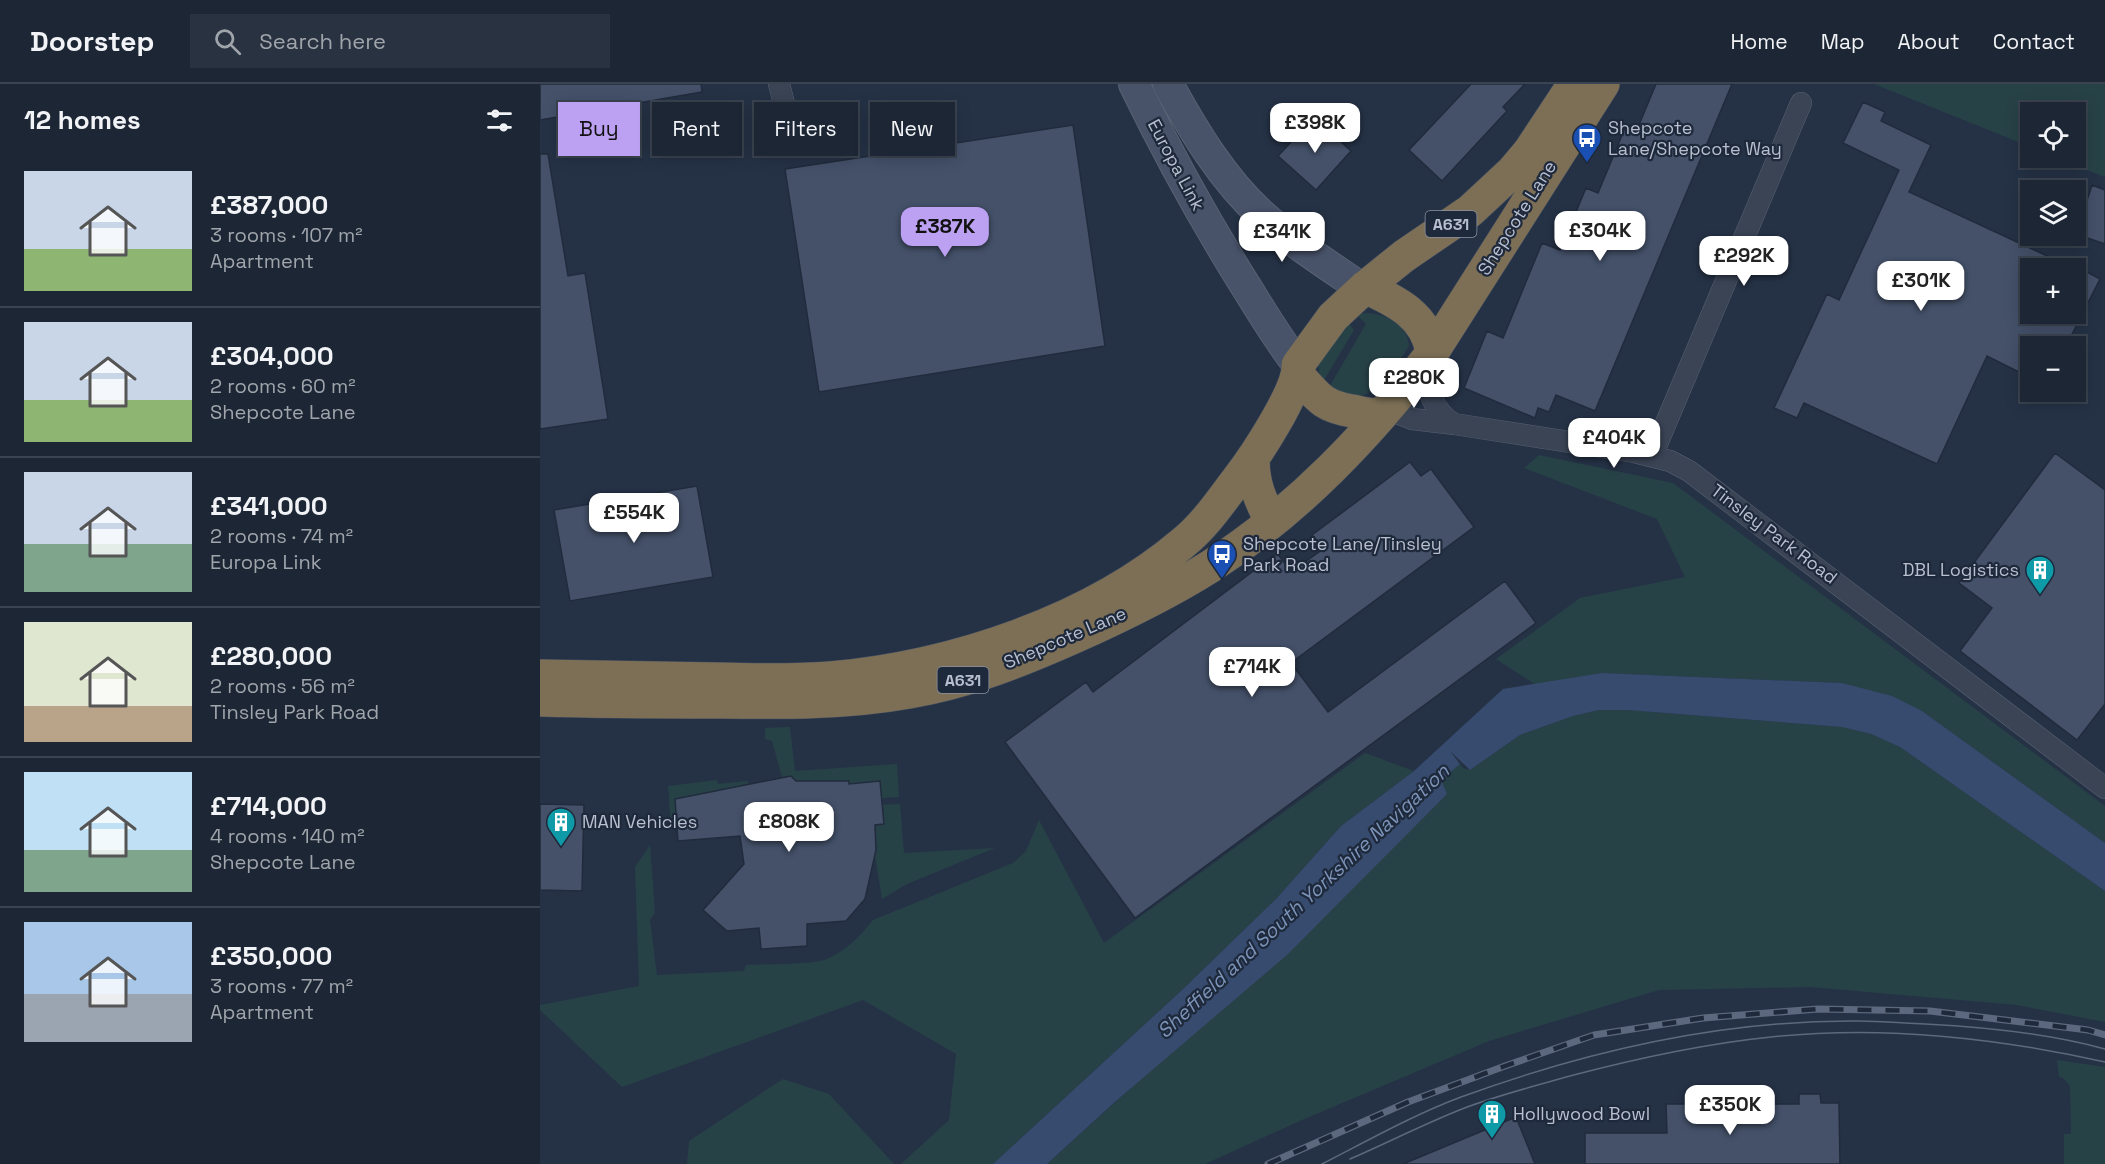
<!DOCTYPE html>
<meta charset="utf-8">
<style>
body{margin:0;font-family:"Space Grotesk",sans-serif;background:#293240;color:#f1f3f6;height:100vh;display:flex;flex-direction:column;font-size:22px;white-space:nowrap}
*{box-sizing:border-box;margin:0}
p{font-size:20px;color:#a0a5ac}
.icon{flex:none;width:33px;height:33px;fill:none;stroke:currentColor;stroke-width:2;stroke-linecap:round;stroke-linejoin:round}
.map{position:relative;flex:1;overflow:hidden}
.details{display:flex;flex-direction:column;background:#1c2634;width:540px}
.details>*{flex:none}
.hud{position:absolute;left:18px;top:18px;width:570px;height:54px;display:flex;gap:12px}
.buttons{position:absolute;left:1480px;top:18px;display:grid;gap:12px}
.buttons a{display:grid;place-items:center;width:66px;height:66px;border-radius:0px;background:#1c2634;box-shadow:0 3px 15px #0003,0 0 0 2px #3a434f;font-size:30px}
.price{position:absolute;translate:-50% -51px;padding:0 14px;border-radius:12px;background:#fff;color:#222;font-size:20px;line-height:39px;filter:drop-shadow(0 2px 3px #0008)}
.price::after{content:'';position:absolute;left:50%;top:36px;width:18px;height:14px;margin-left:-9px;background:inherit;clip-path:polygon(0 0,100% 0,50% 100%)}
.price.on{background:#bca0f2;color:#111}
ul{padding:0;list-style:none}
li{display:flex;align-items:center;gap:18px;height:150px;padding:0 24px}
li+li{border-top:2px solid #3a434f}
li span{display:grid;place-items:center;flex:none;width:168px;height:120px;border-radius:0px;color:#555}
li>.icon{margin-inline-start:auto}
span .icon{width:72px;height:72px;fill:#fffc;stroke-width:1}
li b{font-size:26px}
h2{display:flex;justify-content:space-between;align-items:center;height:72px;padding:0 24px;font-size:26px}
.chip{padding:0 21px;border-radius:0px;background:#1c2634;box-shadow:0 3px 15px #0003,0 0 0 2px #3a434f;font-size:21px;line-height:54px}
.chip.on{background:#bca0f2;color:#111}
header{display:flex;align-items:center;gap:36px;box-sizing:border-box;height:84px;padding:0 30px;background:#1c2634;border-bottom:2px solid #3a434f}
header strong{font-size:28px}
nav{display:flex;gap:33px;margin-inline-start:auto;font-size:21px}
.search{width:420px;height:54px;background:#293240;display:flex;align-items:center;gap:15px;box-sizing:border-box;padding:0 21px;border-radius:0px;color:#a0a5ac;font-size:22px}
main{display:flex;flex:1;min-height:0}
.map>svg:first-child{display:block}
</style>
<header>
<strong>Doorstep</strong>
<div class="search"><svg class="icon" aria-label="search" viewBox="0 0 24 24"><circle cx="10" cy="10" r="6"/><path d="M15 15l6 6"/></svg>Search here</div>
<nav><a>Home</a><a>Map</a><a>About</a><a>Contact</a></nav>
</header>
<main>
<section class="details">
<h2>12 homes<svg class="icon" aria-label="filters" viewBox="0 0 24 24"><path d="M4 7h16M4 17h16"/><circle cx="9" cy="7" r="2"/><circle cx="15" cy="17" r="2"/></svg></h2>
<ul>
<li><span style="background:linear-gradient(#c9d6e8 65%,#8fb573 0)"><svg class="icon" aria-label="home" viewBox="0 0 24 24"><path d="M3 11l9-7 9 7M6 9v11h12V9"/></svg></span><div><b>£387,000</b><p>3 rooms · 107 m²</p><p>Apartment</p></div></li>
<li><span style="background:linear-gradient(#c9d6e8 65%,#8fb573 0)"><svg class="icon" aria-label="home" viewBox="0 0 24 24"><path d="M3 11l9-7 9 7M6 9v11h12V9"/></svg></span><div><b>£304,000</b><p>2 rooms · 60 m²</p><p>Shepcote Lane</p></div></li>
<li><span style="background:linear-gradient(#c9d6e8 60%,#7fa58c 0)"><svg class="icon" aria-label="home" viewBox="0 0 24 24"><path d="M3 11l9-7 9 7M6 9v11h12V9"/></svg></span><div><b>£341,000</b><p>2 rooms · 74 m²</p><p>Europa Link</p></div></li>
<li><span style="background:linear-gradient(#dfe7d0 70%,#b9a48a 0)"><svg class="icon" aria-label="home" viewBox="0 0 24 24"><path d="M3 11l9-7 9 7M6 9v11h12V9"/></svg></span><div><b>£280,000</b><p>2 rooms · 56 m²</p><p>Tinsley Park Road</p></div></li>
<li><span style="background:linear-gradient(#bfe0f5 65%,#7fa58c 0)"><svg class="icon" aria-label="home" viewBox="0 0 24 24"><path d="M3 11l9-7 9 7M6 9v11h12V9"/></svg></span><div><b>£714,000</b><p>4 rooms · 140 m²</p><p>Shepcote Lane</p></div></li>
<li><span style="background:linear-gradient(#a9c7e8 60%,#9aa5b1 0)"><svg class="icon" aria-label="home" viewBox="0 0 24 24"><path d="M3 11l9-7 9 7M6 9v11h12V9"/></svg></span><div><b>£350,000</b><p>3 rooms · 77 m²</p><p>Apartment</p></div></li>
</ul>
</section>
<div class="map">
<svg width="1565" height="1080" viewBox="0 0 1565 1080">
<rect width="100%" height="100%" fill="#253246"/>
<path fill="#274247" d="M1334,0H1565V93L1517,74H1536V28H1491V63Z
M828,229C846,230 868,242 869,262C857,281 836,316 810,313C803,312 795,307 788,305L826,240L816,230Z
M806,236L814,246L783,298L780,293L778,281Z
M999,371L1133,399L1565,722V759L1382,627L1302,599L1062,589L996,601L956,575L1040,514L1145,493L1117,435L984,384Z
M1059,626H1087L1302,643L1331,650L1360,663L1565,807V938L1477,921L1270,903L1119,906L949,957L762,1036L665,1080H507L749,861L907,710L900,696L920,680L923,684L930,686L980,651L1033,632Z
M250,643L255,687L357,680L359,713L342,714L340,697L309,700L308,697H256L251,692L242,693L232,657L225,655V644Z
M825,669L874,687L801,742L736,815L642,906L453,1080H361L409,1036L416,970L323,916L82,1003L0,926V921L99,902L95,783L110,761L115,829L110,836L117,891L204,887L206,881C224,880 273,881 287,875C306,867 320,852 333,836L473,779L486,767L499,736L564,859Z
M177,696L178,700L207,697L209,700L135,715L137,739L131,740L128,702Z
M360,720L364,769L455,764L367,800L342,815L335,772V741L344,740L342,721Z
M1517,976L1565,983V1080H1524V1050H1531L1530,1002L1523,994L1519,993Z
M243,995L289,1010L354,1080H147L149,1057Z"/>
<path fill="#374b6e" d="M1062,589L1302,599L1352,612L1382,627L1565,759V807L1360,663L1331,650L1302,643L1087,626H1059L1033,632L980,651L930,686L910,667L920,680L901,696L907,710L748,870L576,1017L507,1080H453L642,906L736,815L801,742L874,687L963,605Z"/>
<path fill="#445169" stroke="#212b3d" stroke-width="1.5" d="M0,0H161L162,8L0,36Z
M931,0H985L963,23L967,27L902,97L869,66Z
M1116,0H1192L1055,327L1016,311L1009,328L998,324L995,334L924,304L947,247L963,254L1002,159L1020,166L1046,104L1058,109L1085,44L1096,48Z
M1323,18L1345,28L1341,37L1391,61L1369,108L1533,184H1491V230H1536V182L1560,195L1526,262H1491V294L1447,272L1397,380L1264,319L1257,334L1234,324L1287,210L1299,216L1359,86L1303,59Z
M774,33L811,67L776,106L738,72Z
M533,41L565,262L279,308L245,85Z
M0,70H8L28,192L45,189L68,335L0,345Z
M1552,101L1565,106V160L1536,150Z
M1515,369L1565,406V620L1537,656L1420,567L1452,524L1419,499Z
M870,378L881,392L891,385L934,443L751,579L788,628L965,497L996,539L595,834L465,658L546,598L553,608L737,469L751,488L783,465L772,451Z
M157,402L173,493L30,517L14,426Z
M251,692L256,697H309V700L340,697L344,740L335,741L336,766L325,815L306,837L267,840V862L221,865L219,844L187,847L163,826L204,780L200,752L138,757L135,715Z
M0,720L44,721L42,807L0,806Z
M1198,1010V1020H1259V1010H1280L1281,1019H1299L1300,1080H1045V1049H1127L1126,1020H1175V1011Z
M976,1033L995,1080H863Z"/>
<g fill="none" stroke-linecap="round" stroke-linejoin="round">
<g stroke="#596273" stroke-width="22">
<path id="street" d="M239,0L252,50
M884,280C888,305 891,326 914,340L1094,368L1130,377L1149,387L1565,704
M847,325L872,335L914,340
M1112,372L1261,19"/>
</g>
<g stroke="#596273" stroke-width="32">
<path id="secondary" d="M594,0C626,66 661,130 700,193C719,223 736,253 758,281
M628,0C653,46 683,96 722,131C753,159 788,181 823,205"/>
</g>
<g stroke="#454f60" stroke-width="34">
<path id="highway" d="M825,203C856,217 887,232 892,269
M758,291C778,313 782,322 812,327C822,329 830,332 840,330
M713,375C713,400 720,415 731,437
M0,592C59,593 118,594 177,595C214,596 253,597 290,594C412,583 550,538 644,458C665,441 681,417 697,396C714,374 759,307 758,281L793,233L823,205L864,172L930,127L973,87L989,68L1034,0
M0,616C61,618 121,618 182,618C244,619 308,619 369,608C425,599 480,577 532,554C579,533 627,510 671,482C758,426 829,351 892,269L1063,0"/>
</g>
<use href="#street" stroke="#3a4455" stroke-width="21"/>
<use href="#secondary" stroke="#485269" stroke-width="30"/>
<use href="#highway" stroke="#7c6f56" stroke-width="33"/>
<path stroke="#5c687d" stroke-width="1.5" d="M810,1075C847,1059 884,1040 922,1025C955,1012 992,1003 1026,993C1094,975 1161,960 1231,953C1341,941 1457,954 1565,978
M782,1080C827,1057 873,1031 921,1013C1047,967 1183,936 1317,937C1340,937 1362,939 1385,940C1445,943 1507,949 1565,965"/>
<g stroke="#5c687d" stroke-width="7">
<path id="rail" d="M728,1080L868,1018L965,982L1054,951L1163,934L1278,925L1390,927L1548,946L1565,951"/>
</g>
<use href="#rail" stroke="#1e293b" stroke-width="4.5" stroke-dasharray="14" stroke-linecap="butt"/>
</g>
<defs>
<g id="bus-pin" transform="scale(1.5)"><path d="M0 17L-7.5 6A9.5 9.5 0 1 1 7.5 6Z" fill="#1a4fb4" stroke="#1e293b"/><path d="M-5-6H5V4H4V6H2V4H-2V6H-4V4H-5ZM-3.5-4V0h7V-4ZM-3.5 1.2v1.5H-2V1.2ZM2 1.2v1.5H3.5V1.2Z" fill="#fff"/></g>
<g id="building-pin" transform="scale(1.5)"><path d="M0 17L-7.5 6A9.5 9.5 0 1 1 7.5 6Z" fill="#0f9aa8" stroke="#1e293b"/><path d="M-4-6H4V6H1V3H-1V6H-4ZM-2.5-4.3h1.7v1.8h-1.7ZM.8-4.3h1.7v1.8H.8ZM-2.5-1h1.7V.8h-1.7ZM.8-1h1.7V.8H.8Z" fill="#fff"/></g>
</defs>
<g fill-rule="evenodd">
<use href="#bus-pin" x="1047" y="54"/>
<use href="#bus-pin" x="682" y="470"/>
<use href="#building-pin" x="1500" y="486"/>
<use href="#building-pin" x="21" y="738"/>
<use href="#building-pin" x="952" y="1030"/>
</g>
<g text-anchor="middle" stroke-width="4.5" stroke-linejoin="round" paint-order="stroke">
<g fill="#1e293b" stroke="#8a92a3" stroke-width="1.5">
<rect x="885.5" y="127" width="51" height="26" rx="4.5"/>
<rect x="397.5" y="583" width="51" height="26" rx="4.5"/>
</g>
<g font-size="16" font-weight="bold" fill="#b8bfcf">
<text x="911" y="146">A631</text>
<text x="423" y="602">A631</text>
</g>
<g font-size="18" fill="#b8bfcf" stroke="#1e293b" text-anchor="start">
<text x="1068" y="50">Shepcote<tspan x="1068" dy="21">Lane/Shepcote Way</tspan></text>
<text x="703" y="466">Shepcote Lane/Tinsley<tspan x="703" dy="21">Park Road</tspan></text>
<text x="1479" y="492" text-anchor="end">DBL Logistics</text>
<text x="42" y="744">MAN Vehicles</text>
<text x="973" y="1036">Hollywood Bowl</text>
</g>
<g font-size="18" fill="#b8bfcf" stroke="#1e293b">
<text transform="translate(636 81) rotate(62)" y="6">Europa Link</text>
<text transform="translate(977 134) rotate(-58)" y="6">Shepcote Lane</text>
<text transform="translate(1234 450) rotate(37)" y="6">Tinsley Park Road</text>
<text transform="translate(525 554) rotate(-23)" y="6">Shepcote Lane</text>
</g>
<g font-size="20" font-style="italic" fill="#7c93b8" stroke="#1e293b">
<text transform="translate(763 817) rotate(-43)" y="7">Sheffield and South Yorkshire Navigation</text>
</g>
</g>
</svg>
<div class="buttons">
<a><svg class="icon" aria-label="locate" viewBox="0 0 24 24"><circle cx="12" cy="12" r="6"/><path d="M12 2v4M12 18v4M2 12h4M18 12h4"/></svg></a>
<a><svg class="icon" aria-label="layers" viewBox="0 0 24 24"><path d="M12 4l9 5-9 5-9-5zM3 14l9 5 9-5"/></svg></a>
<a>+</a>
<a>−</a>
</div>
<b class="price" style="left:775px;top:70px">£398K</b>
<b class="price on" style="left:405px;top:174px">£387K</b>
<b class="price" style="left:1060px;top:178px">£304K</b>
<b class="price" style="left:742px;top:179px">£341K</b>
<b class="price" style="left:1204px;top:203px">£292K</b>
<b class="price" style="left:1381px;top:228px">£301K</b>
<b class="price" style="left:874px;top:325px">£280K</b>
<b class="price" style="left:1074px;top:385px">£404K</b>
<b class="price" style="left:94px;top:460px">£554K</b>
<b class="price" style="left:712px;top:614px">£714K</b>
<b class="price" style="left:249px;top:769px">£808K</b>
<b class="price" style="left:1190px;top:1052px">£350K</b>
<div class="hud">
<a class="chip on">Buy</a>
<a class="chip">Rent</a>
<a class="chip">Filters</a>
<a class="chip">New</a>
</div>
</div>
</main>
